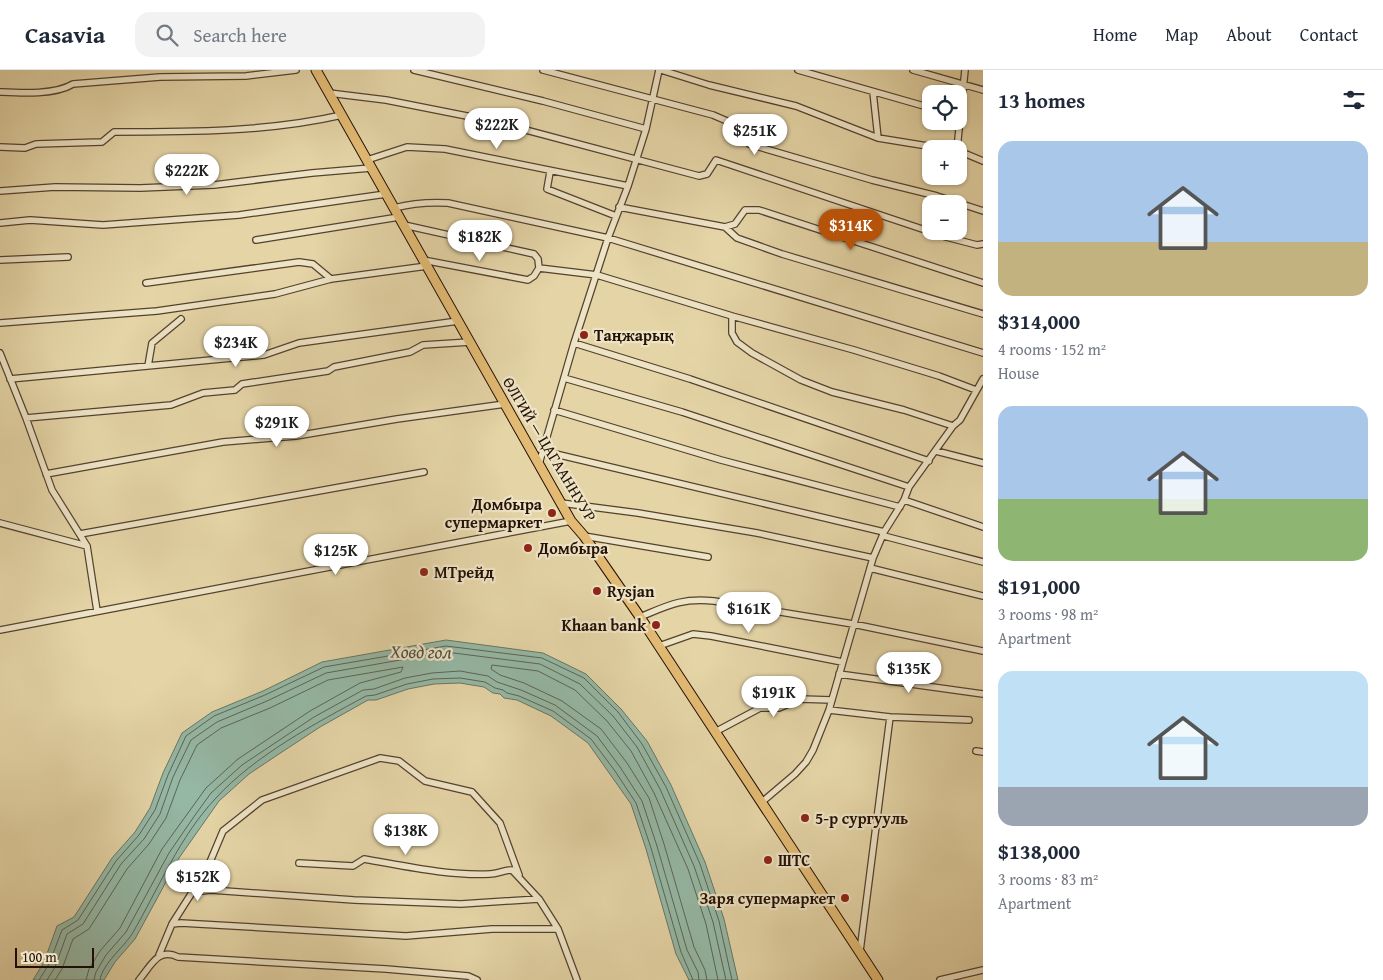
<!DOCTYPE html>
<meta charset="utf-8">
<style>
body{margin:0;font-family:"Gentium Book Plus",serif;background:#f2f2f3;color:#1f2937;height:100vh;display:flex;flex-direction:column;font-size:19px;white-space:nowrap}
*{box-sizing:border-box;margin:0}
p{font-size:16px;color:#747a83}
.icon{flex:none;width:28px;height:28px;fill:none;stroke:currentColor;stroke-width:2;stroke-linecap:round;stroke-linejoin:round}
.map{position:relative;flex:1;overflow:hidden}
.details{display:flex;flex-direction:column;background:#fff;width:400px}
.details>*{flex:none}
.tools{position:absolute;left:922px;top:15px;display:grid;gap:10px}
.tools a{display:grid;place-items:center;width:45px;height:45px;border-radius:10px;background:#fff;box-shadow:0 1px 4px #0004;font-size:25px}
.scale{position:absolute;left:15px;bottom:12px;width:79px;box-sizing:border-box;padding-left:5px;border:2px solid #241106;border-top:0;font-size:14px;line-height:18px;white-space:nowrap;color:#241106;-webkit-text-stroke:4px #ede3c5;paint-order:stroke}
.price{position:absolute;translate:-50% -42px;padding:0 11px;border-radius:18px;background:#fff;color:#222;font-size:16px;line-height:32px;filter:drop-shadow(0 1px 2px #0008)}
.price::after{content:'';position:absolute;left:50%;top:30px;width:15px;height:11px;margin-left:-8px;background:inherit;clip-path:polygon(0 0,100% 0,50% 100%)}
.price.on{background:#b45309;color:#fff}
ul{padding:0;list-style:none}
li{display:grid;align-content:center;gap:10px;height:265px;padding:0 15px}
li span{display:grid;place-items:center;height:155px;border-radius:15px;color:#555}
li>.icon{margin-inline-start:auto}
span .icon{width:90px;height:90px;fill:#fffc;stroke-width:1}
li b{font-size:21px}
h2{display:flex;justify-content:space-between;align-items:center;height:60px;padding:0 15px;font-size:21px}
header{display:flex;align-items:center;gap:30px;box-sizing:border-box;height:70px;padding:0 25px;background:#fff;border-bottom:1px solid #e0e1e3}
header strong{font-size:24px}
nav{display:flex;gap:28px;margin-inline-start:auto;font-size:18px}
.search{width:350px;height:45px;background:#f2f2f3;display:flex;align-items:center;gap:12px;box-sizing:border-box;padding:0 18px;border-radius:15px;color:#747a83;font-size:19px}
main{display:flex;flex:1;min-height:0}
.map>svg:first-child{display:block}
</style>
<header>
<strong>Casavia</strong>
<div class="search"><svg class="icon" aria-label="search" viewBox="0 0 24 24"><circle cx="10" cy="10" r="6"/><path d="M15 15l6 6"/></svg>Search here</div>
<nav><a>Home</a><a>Map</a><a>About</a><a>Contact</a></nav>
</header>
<main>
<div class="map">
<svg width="983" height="910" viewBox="0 0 983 910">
<rect width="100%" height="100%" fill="#e4d4a6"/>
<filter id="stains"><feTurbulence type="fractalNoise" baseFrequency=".004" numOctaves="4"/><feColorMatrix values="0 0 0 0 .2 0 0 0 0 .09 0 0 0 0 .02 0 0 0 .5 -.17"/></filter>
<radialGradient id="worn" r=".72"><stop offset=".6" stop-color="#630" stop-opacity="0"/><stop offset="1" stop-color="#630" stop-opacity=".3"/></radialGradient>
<path fill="#95b8a5" stroke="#687565" d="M446,570L543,583L586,604L621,639L647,671L671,715L705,792L724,849L738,910H689L676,884L646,779L631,734L588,673L551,646L517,630L504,628L500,624L493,623L484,617L460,613L434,614L408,619L376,630H368L320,657L282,682L249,704L219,731L179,788L135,869L115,892L104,910H33L44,892L57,856L74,847L112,788L135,762L150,738L163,703L182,663L212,642L263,621L322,592Z"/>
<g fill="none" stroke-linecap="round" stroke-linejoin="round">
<path stroke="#5c6456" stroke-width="1" d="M39,910L49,894L62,860L78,850L116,791L139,765L155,740L168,705L186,666L214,646L265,625L324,597L446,576L542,588L584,608L618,642L642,674L666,717L700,794L719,851L732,910
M47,910L55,897L67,864L83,854L121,794L144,769L160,744L173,707L191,670L217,652L267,631L326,603L446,582L540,594L580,614L613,646L637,677L660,719L694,796L713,852L726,910
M55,910L62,899L73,869L89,859L127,799L149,774L166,748L180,710L197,675L221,658L270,638L328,610L403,597L401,602L360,613L310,641L238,689L206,718L162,779L120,858L100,881L89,899L86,910
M94,910L96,902L106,885L126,862L169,783L193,748L211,723L242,695L314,647L363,620L374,619L405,608L432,603L460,601L488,606L497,612L521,620L555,635L597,666L620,697L642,731L657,776L687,880L698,902L699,910
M100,910C102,894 124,877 132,864C159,818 179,767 216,728C254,686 316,653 366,626L375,625L407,614L433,609L460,608L485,612L495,618L503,620L507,623L519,626L553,641L591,669L615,701L636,733L651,778L681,882L693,910
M707,910L705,900L694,877L664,774L649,728L627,693L601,659L562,631L524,613L500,605L491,599L492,595L538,601L575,620L607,651L631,681L654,723L688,799L706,854L718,910"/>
<g stroke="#54422e" stroke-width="8">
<path id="minor" d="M414,0L543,31L646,59
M543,0L713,45L743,58L749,74L872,110L937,126L983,141
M661,0L709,15L796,36L878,68L946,79
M798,0L931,38
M913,0L983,20
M0,22C21,23 55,25 73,14L160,7L246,6L296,0
M873,22L878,68
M329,23L386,30L492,51L699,106L707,104L716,90L946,167L977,175L983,174
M0,77L25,78L36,74L102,72L114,62C190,62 268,62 342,45
M957,79L965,0
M959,81L983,91
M367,90L407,77L445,79L628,116
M550,102L547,119L616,146
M0,121L55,117L140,118L214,115L312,103L371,98
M619,137L725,157L737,168L782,184L983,244
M394,138C413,133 429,132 448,133L608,168L983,283
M0,153L30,150L103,155L239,145L386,124
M404,155L534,184L538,189L539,198L597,205L732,246L854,280L939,306L976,320
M725,157L735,154L745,140H759L983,213
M256,170L399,147
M0,190L68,187
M423,190L528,210L534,206L539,198
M146,213L299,192L313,194L331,209
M732,246V263L737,272L752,283L801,310L832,322L904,340L953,356
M0,253L157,241L275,224L331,209L427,196
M574,273L690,309L929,391
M0,283L26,348L52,420L87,476
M148,296L152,273L181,249
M564,308L682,342L909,417
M10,309L264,285L299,273L458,251
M554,340L721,390L900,437
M26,348L171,335L203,323L235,320L242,314L328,301L334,297L410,282L423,275L470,272
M543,381L884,462
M936,381L983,393
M539,394L574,273L608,168L628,116L646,59L659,0
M46,404L223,372L296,366L397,349L505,334
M904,430L983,457
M561,433L638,443L757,463L873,488
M0,453L87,476L97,541
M80,464L424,402
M584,466L708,487
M884,466L983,492
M870,498L983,526
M640,547C669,535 681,528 714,531L853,554L983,581
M0,560L571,451
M659,576L693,564L711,566L842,592
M839,604L983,624
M829,640L890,647L969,650
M715,662L760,638H779L800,629L832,630
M976,681L983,682
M762,732L795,704L806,692L813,680L829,640L873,488L884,462L904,430L909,417L953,356L960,350L983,309
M299,793L353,796L364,789C405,796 448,806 490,804C498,804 503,800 512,800L539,829L558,859
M193,822L211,820L354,830L461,834L539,829
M172,854L207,799L223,761L262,730L380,688L399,691L425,711L472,722L500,753L519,805
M860,881L890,647
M159,885L172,854L181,853L406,866L492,859H558L577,910
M139,910C151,896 158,877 178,887L386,899L468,906L477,910
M940,910L983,900"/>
</g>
<g stroke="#241106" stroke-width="11">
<path id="highway" d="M316,0L571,451L584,466L640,547L878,910"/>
</g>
<use href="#minor" stroke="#ede3c5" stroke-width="5.5"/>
<use href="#highway" stroke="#e2ba73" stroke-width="9"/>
</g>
<g fill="#8f2418" stroke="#ede3c5" stroke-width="2">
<circle cx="584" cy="265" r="5"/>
<circle cx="552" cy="443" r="5"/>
<circle cx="528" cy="478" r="5"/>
<circle cx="424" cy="502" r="5"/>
<circle cx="597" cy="521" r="5"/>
<circle cx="656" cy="555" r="5"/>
<circle cx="805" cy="748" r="5"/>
<circle cx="768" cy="790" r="5"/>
<circle cx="845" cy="828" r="5"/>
</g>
<g text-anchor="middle" stroke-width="4.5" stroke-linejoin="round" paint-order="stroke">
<g font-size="16" font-weight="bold" fill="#241106" stroke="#ede3c5" text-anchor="start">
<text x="594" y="271">Таңжарық</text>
<text x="542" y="440" text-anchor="end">Домбыра<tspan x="542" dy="18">супермаркет</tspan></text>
<text x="538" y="484">Домбыра</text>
<text x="434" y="508">MTрейд</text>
<text x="607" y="527">Rysjan</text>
<text x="646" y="561" text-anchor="end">Khaan bank</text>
<text x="815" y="754">5-р сургууль</text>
<text x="778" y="796">ШТС</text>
<text x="835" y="834" text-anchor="end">Заря супермаркет</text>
</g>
<g font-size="16" fill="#241106" stroke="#ede3c5">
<text transform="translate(550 379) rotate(59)" y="6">ӨЛГИЙ — ЦАГААННУУР</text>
</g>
<g font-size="18" font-style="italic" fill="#4c4b3e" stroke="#ede3c5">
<text transform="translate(421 582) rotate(1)" y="6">Ховд гол</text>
</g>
</g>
<rect width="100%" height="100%" filter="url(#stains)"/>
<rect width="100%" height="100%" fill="url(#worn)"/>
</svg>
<div class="tools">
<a><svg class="icon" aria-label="locate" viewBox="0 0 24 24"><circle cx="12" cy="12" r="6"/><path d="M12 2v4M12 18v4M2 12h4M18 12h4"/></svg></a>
<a>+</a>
<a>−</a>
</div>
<div class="scale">100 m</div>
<b class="price" style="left:497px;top:80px">$222K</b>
<b class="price" style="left:755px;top:86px">$251K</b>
<b class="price" style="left:187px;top:126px">$222K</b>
<b class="price on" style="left:851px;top:181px">$314K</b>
<b class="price" style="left:480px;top:192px">$182K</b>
<b class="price" style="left:236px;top:298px">$234K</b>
<b class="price" style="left:277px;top:378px">$291K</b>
<b class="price" style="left:336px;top:506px">$125K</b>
<b class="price" style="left:749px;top:564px">$161K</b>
<b class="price" style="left:909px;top:624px">$135K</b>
<b class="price" style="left:774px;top:648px">$191K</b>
<b class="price" style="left:406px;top:786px">$138K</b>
<b class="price" style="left:198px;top:832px">$152K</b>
</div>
<section class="details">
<h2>13 homes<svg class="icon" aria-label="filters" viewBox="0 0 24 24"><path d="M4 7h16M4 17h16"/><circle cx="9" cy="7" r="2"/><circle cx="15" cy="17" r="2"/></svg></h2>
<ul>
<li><span style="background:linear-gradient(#a9c7e8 65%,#c2b280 0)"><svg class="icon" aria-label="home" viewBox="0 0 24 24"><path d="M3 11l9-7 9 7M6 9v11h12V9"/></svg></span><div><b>$314,000</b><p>4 rooms · 152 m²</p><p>House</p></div></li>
<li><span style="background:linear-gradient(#a9c7e8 60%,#8fb573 0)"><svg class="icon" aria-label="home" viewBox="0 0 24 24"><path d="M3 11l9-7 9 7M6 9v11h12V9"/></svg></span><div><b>$191,000</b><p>3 rooms · 98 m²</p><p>Apartment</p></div></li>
<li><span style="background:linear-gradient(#bfe0f5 75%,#9aa5b1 0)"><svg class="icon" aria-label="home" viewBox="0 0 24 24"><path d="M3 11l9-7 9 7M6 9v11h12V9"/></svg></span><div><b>$138,000</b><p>3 rooms · 83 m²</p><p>Apartment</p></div></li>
</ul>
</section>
</main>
